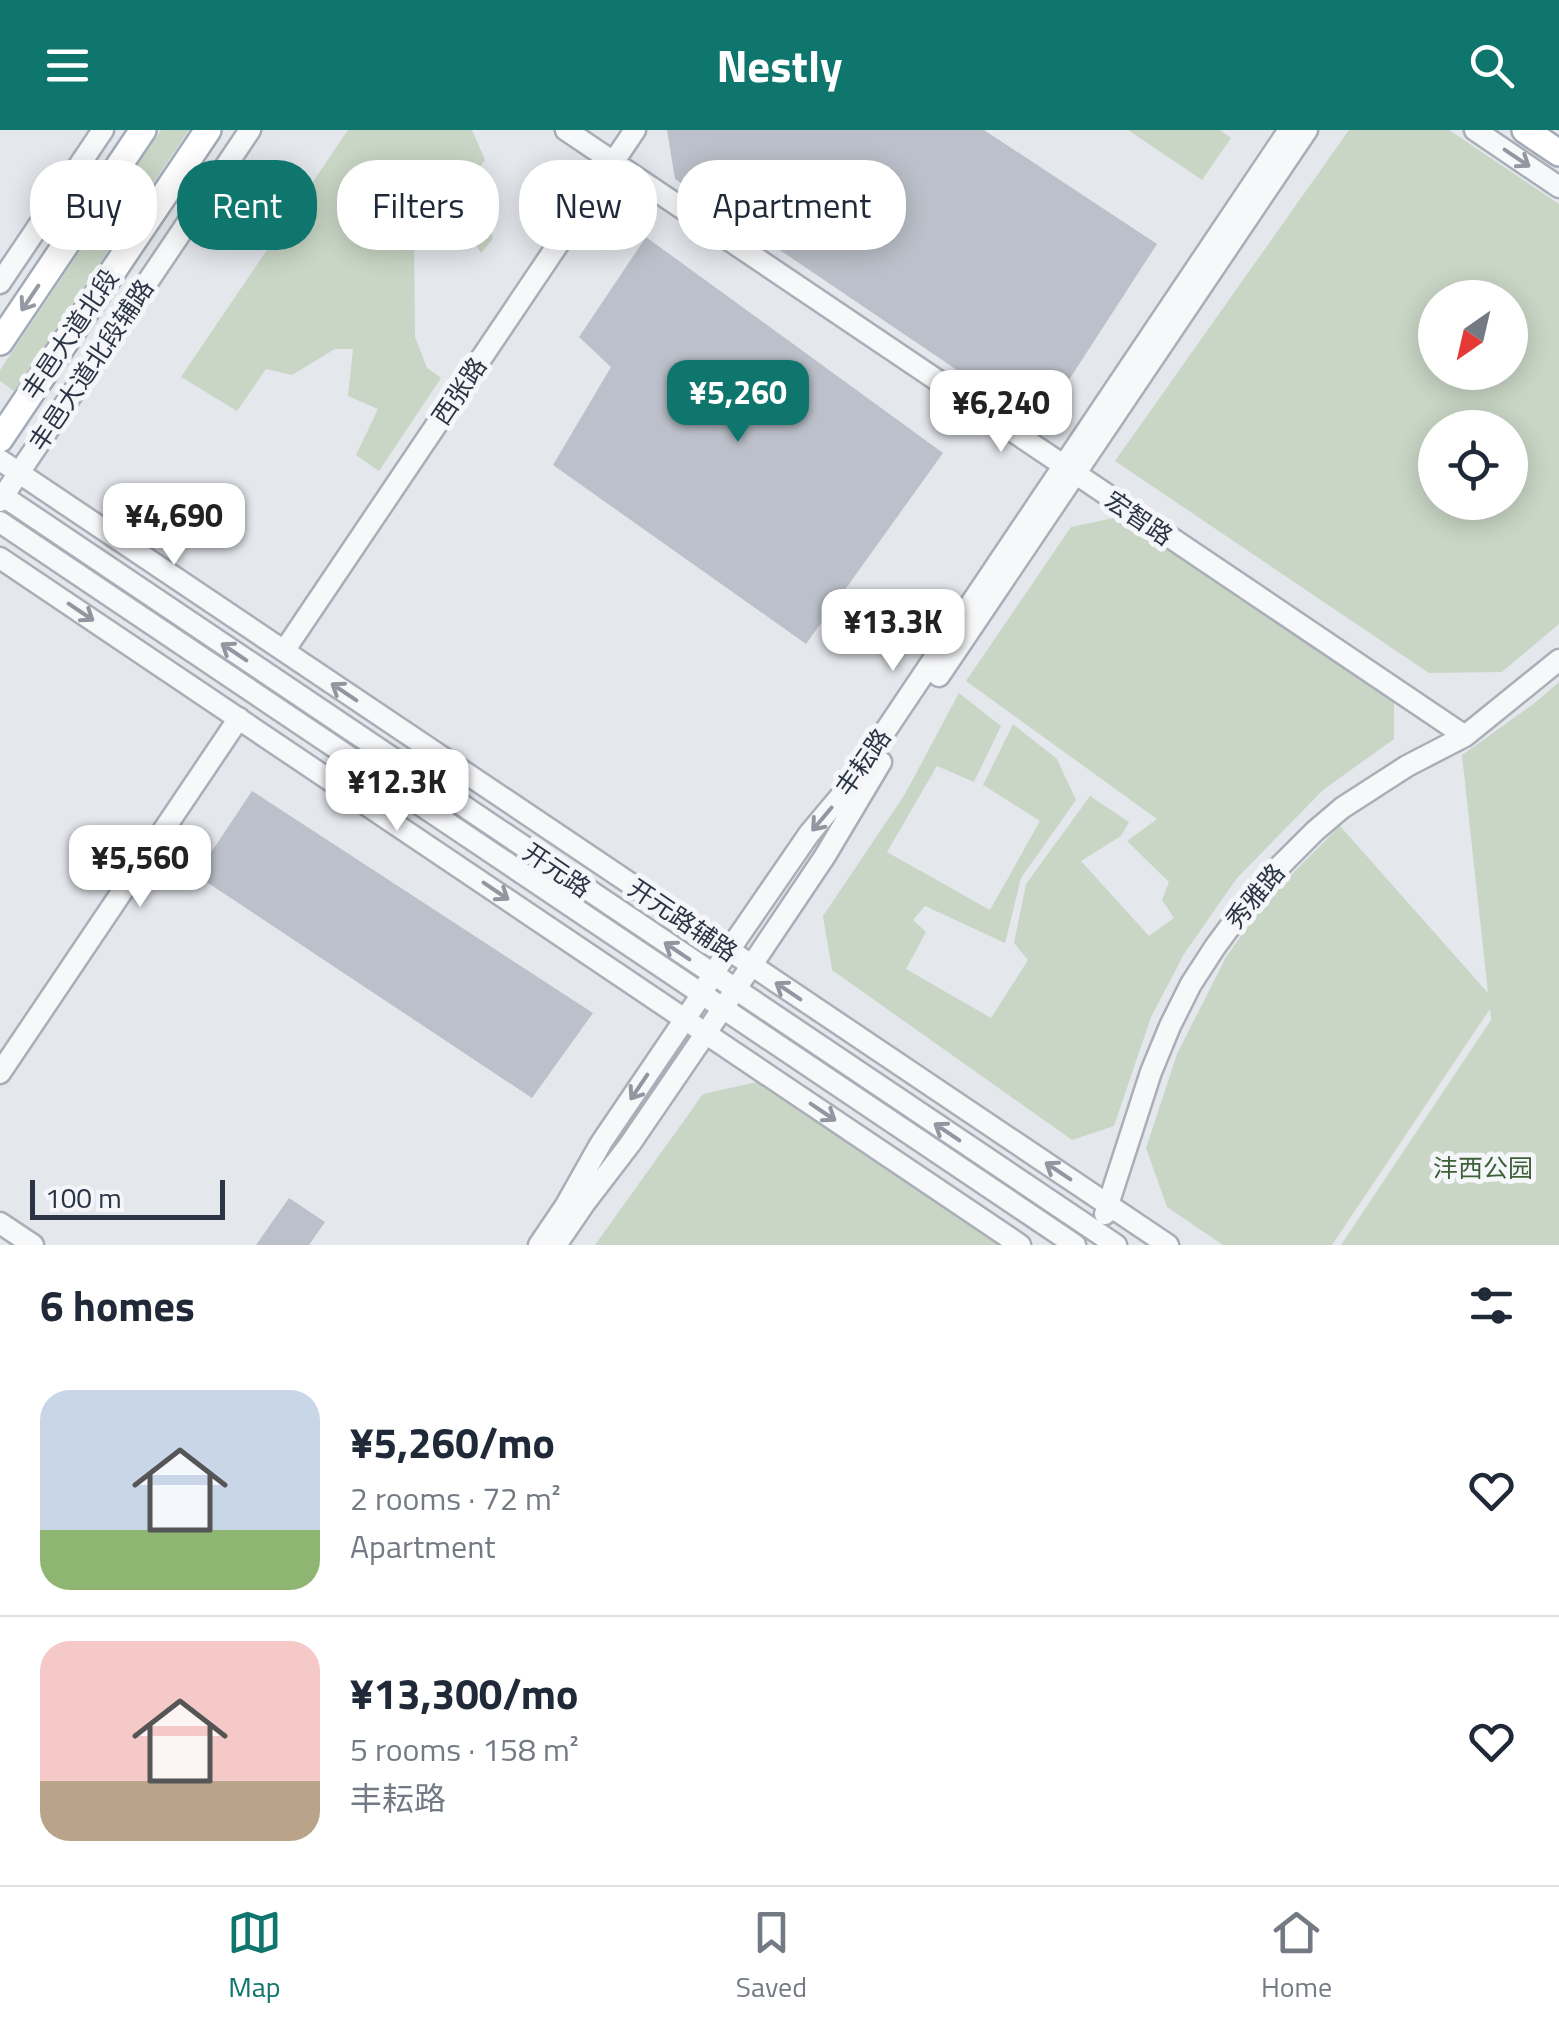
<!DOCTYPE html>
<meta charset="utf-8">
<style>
body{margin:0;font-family:"Titillium Web","Noto Sans SC",sans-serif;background:#f6f6f7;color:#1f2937;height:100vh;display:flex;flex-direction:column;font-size:38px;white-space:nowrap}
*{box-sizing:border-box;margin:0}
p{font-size:32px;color:#747a83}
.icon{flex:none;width:55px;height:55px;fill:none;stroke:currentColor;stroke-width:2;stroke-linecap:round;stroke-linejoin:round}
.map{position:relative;height:1115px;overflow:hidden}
.panel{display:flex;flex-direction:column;background:#fff;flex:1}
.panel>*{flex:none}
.guide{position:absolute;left:30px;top:30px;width:1000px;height:90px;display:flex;gap:20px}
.needle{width:65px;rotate:214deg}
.fabs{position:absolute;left:1418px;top:150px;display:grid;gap:20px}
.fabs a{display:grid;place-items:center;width:110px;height:110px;border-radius:50%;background:#fff;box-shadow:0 5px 25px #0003;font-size:50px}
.scale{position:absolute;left:30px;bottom:25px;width:195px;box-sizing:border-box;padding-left:10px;border:5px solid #2b3445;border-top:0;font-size:28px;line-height:35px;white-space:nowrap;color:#2b3445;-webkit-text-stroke:8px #f4f6f9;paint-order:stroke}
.price{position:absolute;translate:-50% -85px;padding:0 22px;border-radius:20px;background:#fff;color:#222;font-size:32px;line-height:65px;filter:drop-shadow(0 2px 5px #0008)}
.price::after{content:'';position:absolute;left:50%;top:60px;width:30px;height:22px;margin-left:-15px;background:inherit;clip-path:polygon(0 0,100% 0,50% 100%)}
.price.active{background:#0f766e;color:#fff}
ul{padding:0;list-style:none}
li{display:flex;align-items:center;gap:30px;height:250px;padding:0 40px}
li+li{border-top:2px solid #e0e1e3}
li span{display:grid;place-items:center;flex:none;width:280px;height:200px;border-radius:30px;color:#555}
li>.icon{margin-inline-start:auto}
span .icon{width:120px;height:120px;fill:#fffc;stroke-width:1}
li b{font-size:42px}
h2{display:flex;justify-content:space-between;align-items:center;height:120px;padding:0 40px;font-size:42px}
.chip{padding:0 35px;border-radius:40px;background:#fff;box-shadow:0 5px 25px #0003;font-size:35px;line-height:90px}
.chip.active{background:#0f766e;color:#fff}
header{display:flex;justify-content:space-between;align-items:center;height:130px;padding:0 40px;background:#0f766e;color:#fff;font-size:45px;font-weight:700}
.dock{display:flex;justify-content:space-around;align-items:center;height:140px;border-top:2px solid #e0e1e3;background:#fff;font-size:28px;color:#747a83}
.dock a{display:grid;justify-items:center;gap:5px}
.dock .active{color:#0f766e}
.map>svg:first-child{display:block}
</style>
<header><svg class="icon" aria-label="menu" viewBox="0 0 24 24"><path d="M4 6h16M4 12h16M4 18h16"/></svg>Nestly<svg class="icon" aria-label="search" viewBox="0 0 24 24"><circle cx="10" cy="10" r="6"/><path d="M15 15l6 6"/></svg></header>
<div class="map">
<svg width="1559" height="1115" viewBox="0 0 1559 1115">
<rect width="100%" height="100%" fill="#e4e7ec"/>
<path fill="#c9d6c5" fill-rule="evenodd" d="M161,0H189L14,261L0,251V240Z
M348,0H472L485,30L458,68L489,91L493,109L481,123L464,97L443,86L426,91L414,112L415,207L427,238L441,248L379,341L356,325L378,279L348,266L353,219H335L292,245L266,239L237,281L181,247Z
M1128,0H1220L1231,8L1202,50Z
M1349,0H1449L1559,74V494L1502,542L1429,543L1115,331ZM1435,168H1510V242H1435ZM1435,298H1510V372H1435Z
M1128,385L1394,564V609L1323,660L1237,748L1184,824L1151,887L1114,996L1072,1010L832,840L823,786L905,664L959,563L1001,596L974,652L937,636L887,722L990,780L1040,691L983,655L1013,594L1057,629L1076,670L1021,748L1005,813L925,776L913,790L926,802L906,839L991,888L1028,830L1014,813L1026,754L1090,666L1129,692L1121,706L1081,731L1149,806L1174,788L1162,770L1169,752L1127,711L1157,689L966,551L1071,397Z
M1559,552V1115H1341L1491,890L1490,879L1332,1115H1223L1167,1077L1146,1018L1177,924L1226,827L1269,767L1340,696L1488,863L1462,625L1536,572Z
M757,952L908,1054L1016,1115H595L703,964Z"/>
<path fill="#bbc0ca" d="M667,0H984L1157,114L1054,273L1016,280L675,49Z
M646,107L943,323L806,514L553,335L611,237L579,207Z
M252,661L593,883L532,968L196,745Z
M289,1068L325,1092L309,1115H256Z"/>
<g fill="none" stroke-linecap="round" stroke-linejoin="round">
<g stroke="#a9aeb7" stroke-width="25">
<path id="minor" d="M566,0L1465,606
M1475,0L1559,57
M0,153L103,0
M0,330L1168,1115
M0,364L1116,1115
M0,371L250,0
M0,392L1075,1115
M0,428L1020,1115
M284,521L635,0
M939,546L1307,0
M0,943L239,588
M1105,1084L1151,942L1170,896L1191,854L1215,817L1260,756L1315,701L1342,678L1407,636L1465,606L1559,530
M0,1093L33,1115
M539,1115L566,1075L601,1013L702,864L712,845L809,704L845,661L1289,0
M556,1115L584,1074L630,1014L723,878L825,726L881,632"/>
</g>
<g stroke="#a3abb8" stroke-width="30">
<path id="major" d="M1525,0L1559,23
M0,212L143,0
M0,309L208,0"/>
</g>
<use href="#minor" stroke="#f7f8fa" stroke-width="20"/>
<use href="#major" stroke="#fff" stroke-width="25"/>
</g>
<defs><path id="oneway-shaft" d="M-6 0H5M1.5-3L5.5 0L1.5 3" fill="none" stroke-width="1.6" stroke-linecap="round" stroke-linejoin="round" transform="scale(2.5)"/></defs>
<g stroke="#9196a0">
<use href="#oneway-shaft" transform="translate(1517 28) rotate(34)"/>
<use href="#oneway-shaft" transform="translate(81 482) rotate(34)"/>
<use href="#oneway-shaft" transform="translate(234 522) rotate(-146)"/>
<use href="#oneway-shaft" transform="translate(344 562) rotate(-146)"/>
<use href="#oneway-shaft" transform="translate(822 689) rotate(130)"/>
<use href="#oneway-shaft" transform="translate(496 761) rotate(34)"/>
<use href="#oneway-shaft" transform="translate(677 821) rotate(-146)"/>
<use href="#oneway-shaft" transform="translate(788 861) rotate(-146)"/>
<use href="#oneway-shaft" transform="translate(639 957) rotate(124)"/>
<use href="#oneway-shaft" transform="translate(823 982) rotate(34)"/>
<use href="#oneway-shaft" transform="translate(947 1002) rotate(-146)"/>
<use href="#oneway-shaft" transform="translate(1058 1041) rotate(-146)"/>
</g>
<use stroke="#959aa2" href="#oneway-shaft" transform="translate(30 168) rotate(124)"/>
<g text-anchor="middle" stroke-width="10" stroke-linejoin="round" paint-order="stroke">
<g font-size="25" fill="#2b3445" stroke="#f4f6f9">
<text transform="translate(70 204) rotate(-56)" y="9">丰邑大道北段</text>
<text transform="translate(91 235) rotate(-56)" y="9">丰邑大道北段辅路</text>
<text transform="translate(459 261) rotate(-56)" y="9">西张路</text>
<text transform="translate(1139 388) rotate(34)" y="9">宏智路</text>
<text transform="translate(863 632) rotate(-55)" y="9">丰耘路</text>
<text transform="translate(557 740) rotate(34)" y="9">开元路</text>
<text transform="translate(1255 766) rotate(-50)" y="9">秀雅路</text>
<text transform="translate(683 790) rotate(34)" y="9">开元路辅路</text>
</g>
<g font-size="25" fill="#3f6138" stroke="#f4f6f9">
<text x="1483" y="1047">沣西公园</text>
</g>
</g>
</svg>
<div class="fabs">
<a><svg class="needle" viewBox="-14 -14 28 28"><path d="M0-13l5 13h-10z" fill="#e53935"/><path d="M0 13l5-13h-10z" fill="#747a83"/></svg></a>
<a><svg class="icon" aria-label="locate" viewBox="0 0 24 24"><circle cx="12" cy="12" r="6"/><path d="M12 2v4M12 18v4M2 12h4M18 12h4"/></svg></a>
</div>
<div class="scale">100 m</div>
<b class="price active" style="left:738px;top:315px">¥5,260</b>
<b class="price" style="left:1001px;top:325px">¥6,240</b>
<b class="price" style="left:174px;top:438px">¥4,690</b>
<b class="price" style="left:893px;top:544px">¥13.3K</b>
<b class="price" style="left:397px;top:704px">¥12.3K</b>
<b class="price" style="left:140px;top:780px">¥5,560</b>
<div class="guide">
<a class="chip">Buy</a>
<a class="chip active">Rent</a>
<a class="chip">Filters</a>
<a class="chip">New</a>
<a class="chip">Apartment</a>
</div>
</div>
<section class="panel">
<h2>6 homes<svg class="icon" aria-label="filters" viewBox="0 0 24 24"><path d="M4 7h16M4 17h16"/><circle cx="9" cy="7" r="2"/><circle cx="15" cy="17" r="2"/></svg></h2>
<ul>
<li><span style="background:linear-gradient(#c9d6e8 70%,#8fb573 0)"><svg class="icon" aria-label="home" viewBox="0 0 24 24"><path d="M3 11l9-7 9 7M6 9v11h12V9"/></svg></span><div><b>¥5,260/mo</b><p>2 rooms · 72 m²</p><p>Apartment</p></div><svg class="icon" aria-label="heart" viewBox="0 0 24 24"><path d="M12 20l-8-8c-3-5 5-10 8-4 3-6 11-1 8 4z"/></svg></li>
<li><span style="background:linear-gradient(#f6c9c9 70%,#b9a48a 0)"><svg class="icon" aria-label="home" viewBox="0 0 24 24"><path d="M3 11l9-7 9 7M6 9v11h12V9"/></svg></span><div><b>¥13,300/mo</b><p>5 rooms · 158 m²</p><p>丰耘路</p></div><svg class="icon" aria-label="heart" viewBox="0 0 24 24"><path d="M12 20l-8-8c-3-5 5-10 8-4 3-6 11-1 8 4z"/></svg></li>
</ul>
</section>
<nav class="dock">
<a class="active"><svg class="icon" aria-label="map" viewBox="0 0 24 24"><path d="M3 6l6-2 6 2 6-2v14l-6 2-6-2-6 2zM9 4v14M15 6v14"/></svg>Map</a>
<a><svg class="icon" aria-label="saved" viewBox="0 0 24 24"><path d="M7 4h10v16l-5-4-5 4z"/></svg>Saved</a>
<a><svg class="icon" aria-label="home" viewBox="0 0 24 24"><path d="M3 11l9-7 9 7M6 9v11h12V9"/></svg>Home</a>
</nav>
